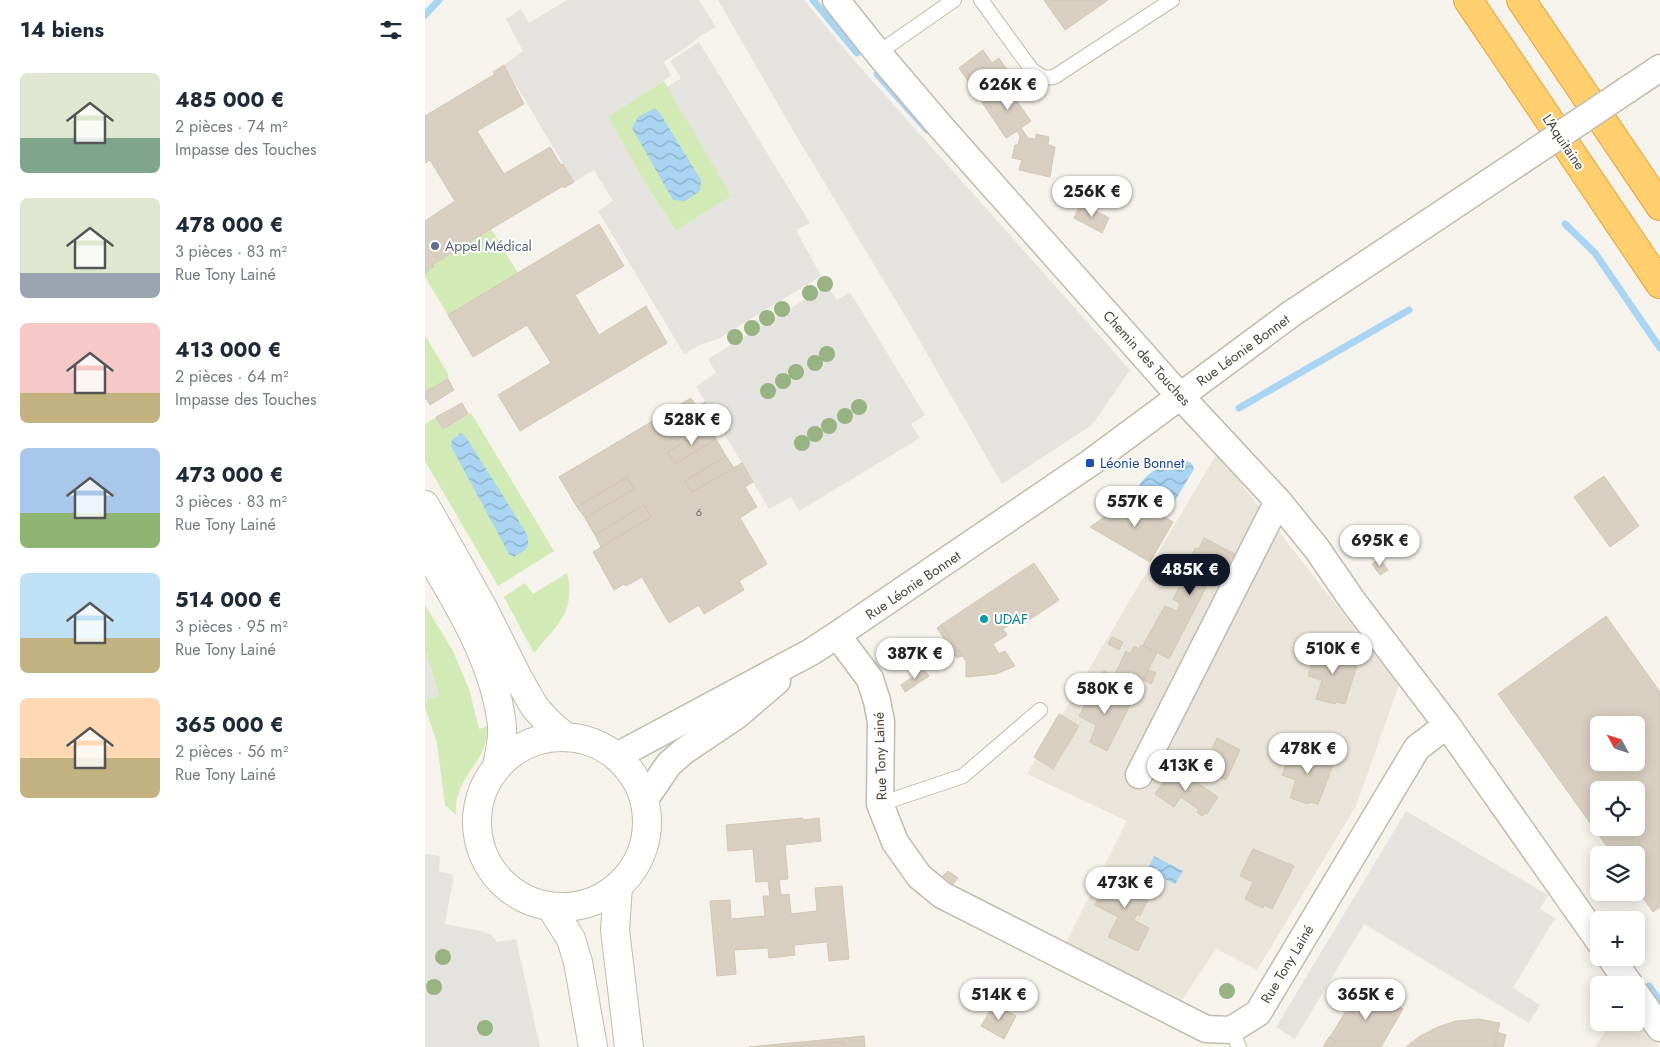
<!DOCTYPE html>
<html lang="fr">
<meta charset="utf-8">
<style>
body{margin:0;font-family:Jost,sans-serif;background:#f2f2f3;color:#1f2937;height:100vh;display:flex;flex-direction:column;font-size:19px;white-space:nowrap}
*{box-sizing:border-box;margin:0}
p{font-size:16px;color:#747a83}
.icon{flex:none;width:28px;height:28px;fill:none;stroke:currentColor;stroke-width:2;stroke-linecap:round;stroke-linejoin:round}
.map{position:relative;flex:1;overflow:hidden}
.panel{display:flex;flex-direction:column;background:#fff;width:425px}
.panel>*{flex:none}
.needle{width:32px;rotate:310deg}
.controls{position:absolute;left:1165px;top:716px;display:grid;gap:10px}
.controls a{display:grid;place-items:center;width:55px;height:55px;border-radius:8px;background:#fff;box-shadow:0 2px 12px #0003;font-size:25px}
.price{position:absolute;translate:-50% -42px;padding:0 11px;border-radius:18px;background:#fff;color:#222;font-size:16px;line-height:32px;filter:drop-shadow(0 1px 2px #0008)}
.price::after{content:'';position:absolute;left:50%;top:30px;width:15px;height:11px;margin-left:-8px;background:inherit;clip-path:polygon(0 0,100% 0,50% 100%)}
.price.selected{background:#111827;color:#fff}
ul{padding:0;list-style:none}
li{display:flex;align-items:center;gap:15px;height:125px;padding:0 20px}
li span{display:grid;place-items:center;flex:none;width:140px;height:100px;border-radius:8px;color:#555}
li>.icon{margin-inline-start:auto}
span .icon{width:60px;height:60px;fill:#fffc;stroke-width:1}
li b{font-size:21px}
h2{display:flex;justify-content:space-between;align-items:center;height:60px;padding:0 20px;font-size:21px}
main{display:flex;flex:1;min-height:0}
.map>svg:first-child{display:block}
</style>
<main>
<section class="panel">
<h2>14 biens<svg class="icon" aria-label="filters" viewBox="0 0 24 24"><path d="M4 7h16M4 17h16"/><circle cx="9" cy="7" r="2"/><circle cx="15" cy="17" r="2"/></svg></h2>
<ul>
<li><span style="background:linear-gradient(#dfe7d0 65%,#7fa58c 0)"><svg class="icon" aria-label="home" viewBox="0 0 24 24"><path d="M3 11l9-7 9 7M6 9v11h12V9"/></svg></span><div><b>485 000 €</b><p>2 pièces · 74 m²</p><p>Impasse des Touches</p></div></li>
<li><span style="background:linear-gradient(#dfe7d0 75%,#9aa5b1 0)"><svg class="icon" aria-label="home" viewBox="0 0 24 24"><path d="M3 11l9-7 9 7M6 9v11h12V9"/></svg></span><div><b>478 000 €</b><p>3 pièces · 83 m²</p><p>Rue Tony Lainé</p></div></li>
<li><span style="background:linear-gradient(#f6c9c9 70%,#c2b280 0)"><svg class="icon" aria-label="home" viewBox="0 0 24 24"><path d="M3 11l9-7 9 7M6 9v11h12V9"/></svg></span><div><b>413 000 €</b><p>2 pièces · 64 m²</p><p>Impasse des Touches</p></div></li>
<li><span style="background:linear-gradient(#a9c7e8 65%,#8fb573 0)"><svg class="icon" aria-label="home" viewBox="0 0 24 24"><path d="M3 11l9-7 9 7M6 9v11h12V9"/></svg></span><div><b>473 000 €</b><p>3 pièces · 83 m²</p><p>Rue Tony Lainé</p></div></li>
<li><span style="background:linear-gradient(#bfe0f5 65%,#c2b280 0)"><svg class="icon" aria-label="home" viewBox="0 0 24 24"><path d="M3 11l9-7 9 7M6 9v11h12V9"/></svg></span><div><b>514 000 €</b><p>3 pièces · 95 m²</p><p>Rue Tony Lainé</p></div></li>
<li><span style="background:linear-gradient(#ffd9b3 60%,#c2b280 0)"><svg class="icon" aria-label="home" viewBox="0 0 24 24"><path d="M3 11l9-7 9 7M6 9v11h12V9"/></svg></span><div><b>365 000 €</b><p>2 pièces · 56 m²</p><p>Rue Tony Lainé</p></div></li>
</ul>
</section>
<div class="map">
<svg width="1235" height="1047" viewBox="0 0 1235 1047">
<defs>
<pattern id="water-waves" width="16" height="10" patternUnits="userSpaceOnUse" patternTransform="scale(1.25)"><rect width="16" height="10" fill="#a9d4f2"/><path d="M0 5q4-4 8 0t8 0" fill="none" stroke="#8caec5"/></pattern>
</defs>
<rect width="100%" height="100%" fill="#f6f3ec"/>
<path fill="#eae5da" d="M792,453L974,685L931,806L832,970L791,949L757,1000L641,943L702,821L602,774Z
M1211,1016L1234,1047H1170L1186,1023L1211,1022Z"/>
<path fill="#d2eab5" d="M239,81L307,196L251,231L222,186L182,116Z
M66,229L93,273L23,315L0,277V273L8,268L7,265Z
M0,335L23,374V379L0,392Z
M46,413L129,551L73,586L0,461V424L11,417L18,429Z
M142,573C151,613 132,625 109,653L79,597L100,583L108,594Z
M0,605L28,651L44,689L54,729L63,726C62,734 61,745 57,752C45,775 29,787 31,815L20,805L12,743L0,707V700L14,695L0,651Z"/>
<path fill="#e5e3e0" d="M142,0H274L291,27L275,36L262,47L239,62L246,76L183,117L222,186L251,231L306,196L242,87L256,78L245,61L274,42L385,223L371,230L396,276L293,339L275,345L259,354L173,211L188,201L169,170L149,182L79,65L98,51L81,19L96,9L104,23Z
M293,0H379L427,58L705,370L667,425L577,484L482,319L373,139Z
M402,286L412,300L425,292L500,415L486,424L495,438L374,511L366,497L344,509L271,386L291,373L283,359Z
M0,651L14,695L0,700Z
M981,811L1123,895L1115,909L1130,918L1088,988L1115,1005L1104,1023L939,924L870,1039L851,1027Z
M0,854L15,856L14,871L29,875L20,924L57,931L66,935L72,942L91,939L115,1047H0Z"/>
<path fill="url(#water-waves)" d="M230,108L236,115L276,180L275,191L260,201L248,200L207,128L213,117Z
M36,433L41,437L102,534C105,549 102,549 89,557L84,554L26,446L27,440Z
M753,460C761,460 767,460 769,469L744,511L740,513L711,498C711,477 736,465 753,460Z
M729,856L758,871L750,884L722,870Z"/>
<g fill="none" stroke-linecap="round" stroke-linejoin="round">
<path stroke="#a9d4f2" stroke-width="7" d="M388,0L432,53
M0,15L14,0
M452,74L502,130
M1140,224L1170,253L1235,348
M814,408L984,310
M1224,986L1235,1001"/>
</g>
<path fill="#d8cfc1" stroke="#d3c7b4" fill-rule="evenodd" d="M619,0H683L640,30Z
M558,50L567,63L574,58L599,94L591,100L606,121L596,128L603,138L611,139V134L624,137L623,145L630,147L625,177L594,170L597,160L587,158L590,145H593L595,136L592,131L581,138L534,68Z
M79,65L99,104L52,131L79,174L125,147L136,165L138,164L149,182L139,188L138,186L66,229L7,265L9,267L0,273V221L30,201L5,160L0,163V116L70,74L68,72Z
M656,203L684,218L677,233L649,218Z
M174,224L199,266L150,295L174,335L221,306L242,343L95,431L73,395L126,363L102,325L48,357L23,315Z
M23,379L29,390L5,405L0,397V392Z
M266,398L272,407L280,402L293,422L243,452L250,464L291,439L301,456L260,481L267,492L317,463L328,482L320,487L332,507L315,518L342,564L314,581L319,590L279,614L274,605L244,623L217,577L201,586L199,584L189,590L168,552L226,517L219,505L170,535L160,518L209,489L202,477L152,507L134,477Z
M37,403L43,414L18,429L11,417Z
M284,427L291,439L250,464L243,452Z
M301,456L309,468L267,492L260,481Z
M1179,476L1214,526L1185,547L1149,497Z
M202,477L209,489L160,518L152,507Z
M707,498L748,522L725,562L665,527Z
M219,505L226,517L176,547L170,535Z
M779,538L814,556L803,579L789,572L744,659L718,645L740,606L752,611L755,604L748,599L771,556L767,554L770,548L774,549Z
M955,559L963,570L955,575L947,564Z
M609,563L634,600L601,622L597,616L578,629L582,635L568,644L574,654L580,651L590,666L571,674L541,677V661L516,625Z
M1181,616L1235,692V907L1228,912L1211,888V855H1188L1073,694ZM1174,725H1211V762H1174ZM1174,790H1211V828H1174Z
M516,625L537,656L532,658L512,628Z
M687,637L698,642L694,650L683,644Z
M716,645L732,653L707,701L672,683L679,671L689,676L701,651L705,654L709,646L714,649Z
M892,648L934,659L920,704L911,702L910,704L891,699L897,680L883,676Z
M499,669L504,676L480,692L476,685Z
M724,670L731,673L726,684L719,680Z
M672,683L707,701L682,751L665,742L671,725L654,716Z
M634,714L654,726L628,769L609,757Z
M792,738L815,750L801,780L792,776L789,780L782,776L784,772L778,768Z
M867,748L910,760L893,804L885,802L883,804L865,798L871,780L857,775Z
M749,767L793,797L782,814L780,813L777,816L772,812L774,810L756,797L749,807L730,794Z
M378,818V820L394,818L396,841L360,845L363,879L354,880L356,895L364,894L366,914L392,911L390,888L417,886L424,959L404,961L402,942L369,945L370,955L344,958L343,948L309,950L311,974L292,976L285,901L305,900L306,919L340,916L338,896H345L343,881L331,882L328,849L303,851L301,825Z
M828,849L869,866L847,909L839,905L838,908L820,899L828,882L815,876Z
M523,871L533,878L528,884L518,876Z
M706,872L721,879L713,895L723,900L715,916L712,914L709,920L724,928L713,951L683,937L693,917L670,905L685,875L701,883Z
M937,985L956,996L954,999L960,1002L962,999L978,1009L956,1047H907L911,1041L905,1037Z
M569,1004L591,1016L579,1039L556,1026Z
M1053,1019L1075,1023L1069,1047H981L995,1036L1013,1027L1031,1021Z
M1072,1032L1081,1035L1078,1047H1069Z
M439,1036L440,1047H419L418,1042L362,1047H324Z
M904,1037L911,1041L907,1047H898Z
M418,1042L419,1047H362Z"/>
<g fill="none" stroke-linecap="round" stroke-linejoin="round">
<g stroke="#c2bbae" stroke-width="16">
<path id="service" d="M556,0L607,70L619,78L629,77L747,0
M453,53L529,0
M455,804L538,776L615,710
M806,1030L814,1047"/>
</g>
<g stroke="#c2bbae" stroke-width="29">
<path id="minor" d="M411,0L453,53L516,127L745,385L853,501L892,549L927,600L1022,725L1174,941
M1202,90L1235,68
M412,635L445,679L452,701L456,722L455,804L470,842L494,876L517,895L781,1029L806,1030L833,1013L992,748L1022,725
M192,756L386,652L412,635L665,463L866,314L1105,155
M714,775L853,501
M220,799L244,764L259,751L311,716L352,681
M1186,958L1205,985
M1211,994L1235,1028"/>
</g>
<g stroke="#c2bbae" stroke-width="30">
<path id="tertiary" d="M0,505L58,608L93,678L109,706L121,720L139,736
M0,548C31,600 67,657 76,718C79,734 75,751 72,767
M52 822a85 85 0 1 1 170 0a85 85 0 1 1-170 0Z
M193,886L190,930L204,1047
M126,907L146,939L153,962L168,1047"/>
</g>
<g stroke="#e0a43c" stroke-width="30">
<path id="motorway" d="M1043,0L1235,284
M1096,0L1235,206"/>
</g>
<use href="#service" stroke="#fff" stroke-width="14"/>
<use href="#minor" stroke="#fff" stroke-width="26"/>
<use href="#tertiary" stroke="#fff" stroke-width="28"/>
<use href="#motorway" stroke="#ffcf6e" stroke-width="28"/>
<g stroke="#c2bbae" stroke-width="29" stroke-linecap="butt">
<path id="minor-bridge" d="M1105,155L1202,90"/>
</g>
<use href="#minor-bridge" stroke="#fff" stroke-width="26"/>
</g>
<g fill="#97b381">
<circle cx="400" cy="284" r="8"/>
<circle cx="385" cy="293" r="8"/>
<circle cx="357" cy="309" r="8"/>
<circle cx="342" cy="318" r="8"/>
<circle cx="327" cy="328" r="8"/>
<circle cx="310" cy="337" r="8"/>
<circle cx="402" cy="354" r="8"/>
<circle cx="390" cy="363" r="8"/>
<circle cx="371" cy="372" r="8"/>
<circle cx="358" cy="381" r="8"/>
<circle cx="343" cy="391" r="8"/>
<circle cx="434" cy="407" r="8"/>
<circle cx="420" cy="416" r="8"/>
<circle cx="404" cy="426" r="8"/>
<circle cx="390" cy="434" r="8"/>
<circle cx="377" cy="443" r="8"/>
<circle cx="18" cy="957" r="8"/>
<circle cx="9" cy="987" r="8"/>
<circle cx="802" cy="991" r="8"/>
<circle cx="60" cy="1028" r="8"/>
</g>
<circle fill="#5c6f8a" stroke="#fff" stroke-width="2" cx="10" cy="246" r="5"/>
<rect fill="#1a4fb4" stroke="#fff" stroke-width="2" x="660" y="458" width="10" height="10" rx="2.5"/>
<circle fill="#0f9aa8" stroke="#fff" stroke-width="2" cx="559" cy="619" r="5"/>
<g text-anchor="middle" stroke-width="4" stroke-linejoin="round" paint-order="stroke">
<g font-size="11" fill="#6e675b">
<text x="274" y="516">6</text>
</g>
<g font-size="14" fill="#4b4439" stroke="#fff">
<text transform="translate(1139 142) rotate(56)" y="5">L'Aquitaine</text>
<text transform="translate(818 350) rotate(-36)" y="5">Rue Léonie Bonnet</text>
<text transform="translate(722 358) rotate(48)" y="5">Chemin des Touches</text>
<text transform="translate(488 585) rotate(-34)" y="5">Rue Léonie Bonnet</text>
<text transform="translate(455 756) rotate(-92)" y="5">Rue Tony Lainé</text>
<text transform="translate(862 964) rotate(-59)" y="5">Rue Tony Lainé</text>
</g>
<g font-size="14" fill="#4e5e75" stroke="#fff" text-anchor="start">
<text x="20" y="251">Appel Médical</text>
</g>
<g font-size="14" fill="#164399" stroke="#fff" text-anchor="start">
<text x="675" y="468">Léonie Bonnet</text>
</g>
<g font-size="14" fill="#0d838f" stroke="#fff" text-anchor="start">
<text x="569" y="624">UDAF</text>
</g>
</g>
</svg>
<div class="controls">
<a><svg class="needle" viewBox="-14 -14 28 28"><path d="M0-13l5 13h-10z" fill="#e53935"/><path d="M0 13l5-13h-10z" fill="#747a83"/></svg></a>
<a><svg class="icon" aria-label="locate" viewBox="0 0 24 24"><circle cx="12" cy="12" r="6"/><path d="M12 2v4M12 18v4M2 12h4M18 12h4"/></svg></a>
<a><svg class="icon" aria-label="layers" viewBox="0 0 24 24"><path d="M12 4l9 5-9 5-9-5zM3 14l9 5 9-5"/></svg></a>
<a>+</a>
<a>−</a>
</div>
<b class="price" style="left:583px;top:111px">626K €</b>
<b class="price" style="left:667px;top:218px">256K €</b>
<b class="price" style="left:267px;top:446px">528K €</b>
<b class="price" style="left:710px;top:528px">557K €</b>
<b class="price" style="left:955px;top:567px">695K €</b>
<b class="price selected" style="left:765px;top:596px">485K €</b>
<b class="price" style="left:908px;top:675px">510K €</b>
<b class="price" style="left:490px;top:680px">387K €</b>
<b class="price" style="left:680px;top:715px">580K €</b>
<b class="price" style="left:883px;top:775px">478K €</b>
<b class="price" style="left:761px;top:792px">413K €</b>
<b class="price" style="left:700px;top:909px">473K €</b>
<b class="price" style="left:574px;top:1021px">514K €</b>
<b class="price" style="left:941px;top:1021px">365K €</b>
</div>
</main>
